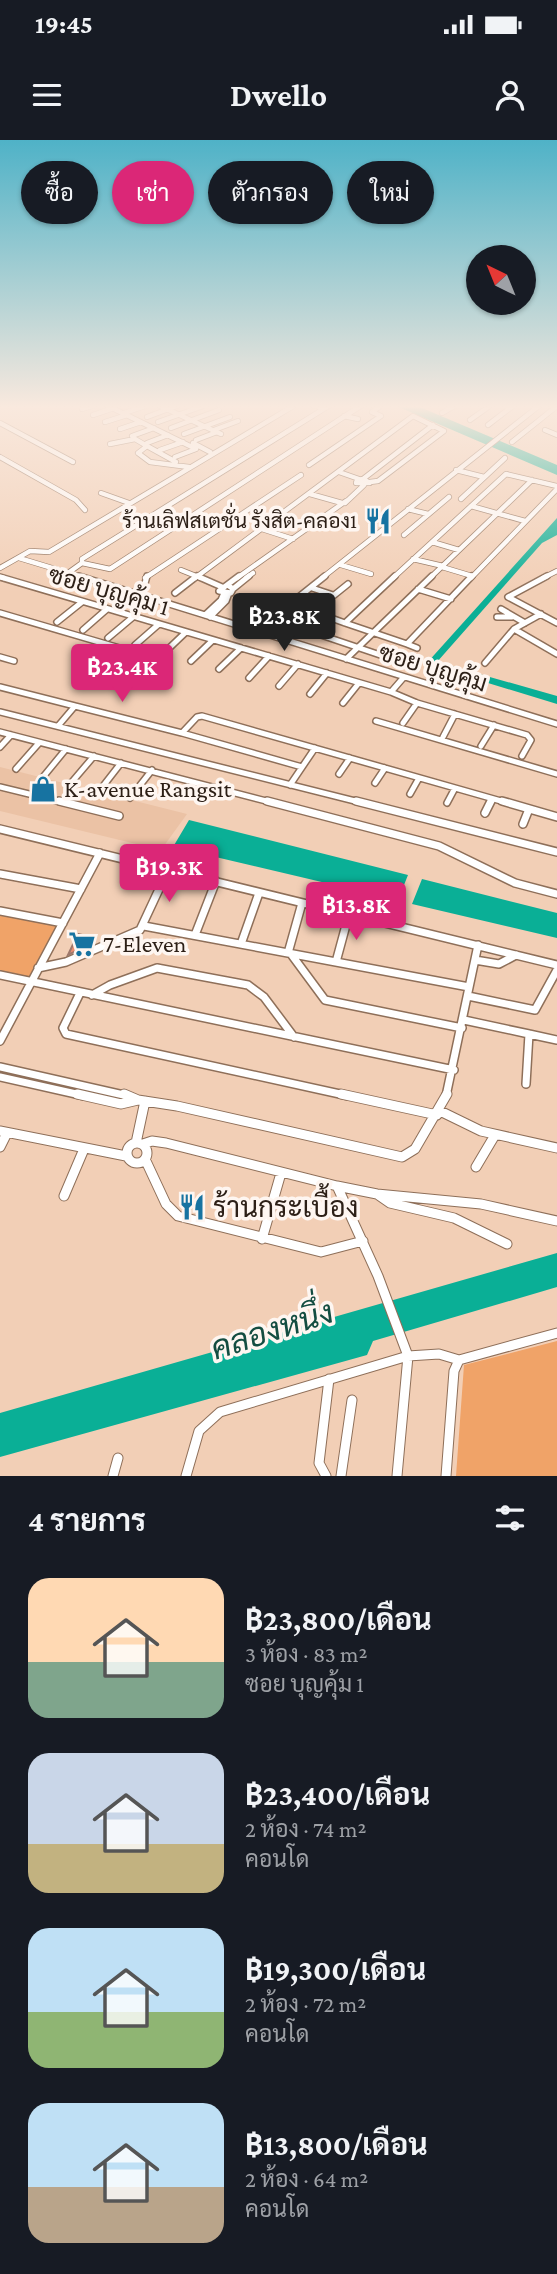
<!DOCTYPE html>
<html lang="th">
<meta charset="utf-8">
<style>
body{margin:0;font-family:"Crimson Pro",Sarabun,serif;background:#242831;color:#f1f3f6;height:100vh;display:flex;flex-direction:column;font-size:26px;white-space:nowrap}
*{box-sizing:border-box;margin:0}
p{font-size:23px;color:#9ea1a6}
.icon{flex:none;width:38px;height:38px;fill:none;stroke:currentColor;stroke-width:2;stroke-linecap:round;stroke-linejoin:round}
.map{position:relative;height:1336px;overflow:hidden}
.drawer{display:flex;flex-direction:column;background:#171b24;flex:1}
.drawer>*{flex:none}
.banner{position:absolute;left:21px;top:21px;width:516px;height:63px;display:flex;gap:14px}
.needle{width:46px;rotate:317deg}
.controls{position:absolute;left:466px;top:105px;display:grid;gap:14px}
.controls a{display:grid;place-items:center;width:70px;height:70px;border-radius:50%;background:#171b24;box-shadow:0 2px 5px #0004;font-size:35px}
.price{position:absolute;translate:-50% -60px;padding:0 16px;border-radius:7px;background:#db2777;color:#fff;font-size:23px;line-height:46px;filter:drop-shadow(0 2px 4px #0008)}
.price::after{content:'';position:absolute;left:50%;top:42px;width:21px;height:16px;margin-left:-10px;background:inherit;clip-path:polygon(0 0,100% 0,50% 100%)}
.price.active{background:#222;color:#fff}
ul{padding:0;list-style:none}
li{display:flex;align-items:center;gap:21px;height:175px;padding:0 28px}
li span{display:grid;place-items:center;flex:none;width:196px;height:140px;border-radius:21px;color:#555}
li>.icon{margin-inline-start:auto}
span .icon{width:84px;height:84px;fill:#fffc;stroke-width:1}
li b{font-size:30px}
h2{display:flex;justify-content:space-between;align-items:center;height:84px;padding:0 28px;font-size:30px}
.tag{padding:0 24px;border-radius:32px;background:#171b24;box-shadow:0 2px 5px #0004;font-size:24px;line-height:63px}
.tag.active{background:#db2777;color:#fff}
.status{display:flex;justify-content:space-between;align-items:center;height:49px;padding:0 35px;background:#171b24;direction:ltr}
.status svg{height:19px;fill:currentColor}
header{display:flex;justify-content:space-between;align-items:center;height:91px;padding:0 28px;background:#171b24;font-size:32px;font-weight:700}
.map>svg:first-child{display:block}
</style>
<div class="status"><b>19:45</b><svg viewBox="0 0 49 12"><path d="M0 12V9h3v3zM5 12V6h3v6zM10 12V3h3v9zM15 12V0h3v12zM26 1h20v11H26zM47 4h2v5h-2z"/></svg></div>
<header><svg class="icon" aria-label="menu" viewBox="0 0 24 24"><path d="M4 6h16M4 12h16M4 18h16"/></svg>Dwello<svg class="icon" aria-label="person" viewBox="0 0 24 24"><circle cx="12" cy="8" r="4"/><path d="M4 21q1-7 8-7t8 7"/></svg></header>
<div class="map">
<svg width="557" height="1336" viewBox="0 0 557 1336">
<rect width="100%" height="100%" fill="#f2cfb6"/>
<path fill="#ebc2a5" d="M0,627L187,674L161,710L0,671Z"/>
<path fill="#f0a368" d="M0,772L60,783L30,842L0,836Z
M557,1201V1336H456L464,1225Z"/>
<path fill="#0aaf96" d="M394,265H415L557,325V335Z
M557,378V395L542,403L437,522L557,556V564L426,524Z
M189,680L408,735L398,760L173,707Z
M422,739L557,773V798L412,764Z
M557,1113V1147L373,1201L367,1215L0,1317V1273Z"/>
<path fill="#ec8d70" stroke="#9e786c" stroke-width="2" d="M78,794L95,798L91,804L68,815Z"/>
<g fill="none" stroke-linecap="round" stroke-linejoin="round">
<g stroke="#8e6f59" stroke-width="6">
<path id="street-far3" d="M106,265L196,309L175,317
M158,265L221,294
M312,265L325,268
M82,269L95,265
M124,273L148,265
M442,273L456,265
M93,275L114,268
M344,276L358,279
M147,277L179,265
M470,280L491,265
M105,282L127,275
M158,282L206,265
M0,283L73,322
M488,285L514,265
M171,288L219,270
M120,289L141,282
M214,290L238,281
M545,290L557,295
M184,294L230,277
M132,296L154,288
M196,300L217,292
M512,302L557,266
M147,303L168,295
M193,303L210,312
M110,304L135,299L147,306L138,313L150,322L189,327
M147,306L176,322
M160,310L183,302
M0,317L76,360L85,370
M309,325L381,276L372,272L379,267L372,265
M456,330L484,337
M339,332L359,339
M363,339L433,285
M363,339L370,343H356L357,340Z
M101,353L129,363
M310,354L342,363
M461,359L505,318
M345,363L364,345
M471,366L525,381
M408,369L428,374
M262,389L293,399
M404,395L449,357
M432,402L459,410
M19,418L85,438
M413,419L443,426
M82,423L110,429L362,265
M341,425L371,434
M442,427L472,436
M0,428L30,411L49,412L295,265
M181,430L201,438
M68,433L82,423V419L330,265
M0,437L4,438
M145,438L301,335
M195,438L413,276L444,291L378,341L370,342
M237,438L346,361
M246,438L253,433
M322,438L540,265
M393,438L506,334L557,346
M430,438L532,340
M471,438L557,349
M543,438L557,431"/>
</g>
<g stroke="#8e6f59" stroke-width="8">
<path id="street-far2" d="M79,436L557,584
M197,436L222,447
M395,436L345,483L407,504L472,436
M547,436L508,457L557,483
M0,437L391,552L404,537
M229,446L233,449L231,453L219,451L239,436
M312,448L333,455
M233,449L249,436
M418,449L451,459
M175,453L197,436
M135,454L144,447L147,436
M289,466L311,474
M501,469L525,483
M0,473L140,514L144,519L132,534
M541,474L514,489L557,514
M205,475L221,460L224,453
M210,477L226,461L229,453
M497,477H512
M331,478L345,483
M57,482L82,462
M292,489L348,444
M83,490L107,469
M256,491L325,436
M315,493L404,523
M108,498L133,477
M407,504L417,508
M135,505L159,484
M164,513L186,492
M0,517L14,521
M346,519L432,436
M191,521L213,500
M485,523L514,489
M219,529L241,508
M249,538L269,516
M279,546L298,524
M0,547L75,566
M391,552L417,563L527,595L531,600L522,616
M310,554L327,533
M343,563L359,543
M0,572L363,663
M376,581L557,634
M403,583L417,563
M58,586L75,566L182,593L197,577L202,576L508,663
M0,592L274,663
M182,593L302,627
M443,597L455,574
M481,606L494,585
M0,607L11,595
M16,629L39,603
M339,634L350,618
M43,637L66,609
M71,643L94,616
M375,643L385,628
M290,645L315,608
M0,647L66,663
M100,650L121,623
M410,654L419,638
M130,658L152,630
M447,663L455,648
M490,663L492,659"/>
</g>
<g stroke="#8e6f59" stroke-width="10">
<path id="street-far1" d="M59,661L119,676
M267,661L439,706L515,743L557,754
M356,661L557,712
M502,661L557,677
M485,673L491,661
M523,684L529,669
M0,689L557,825
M0,734L81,749
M0,771L63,783
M144,786L469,847
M195,795L216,741
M241,804L259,753
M288,813L302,763
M291,814L325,860L462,888
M475,820L499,824L516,815
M336,822L349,774
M38,828L66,822L140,790L168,730
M0,835L454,930
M80,853L63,888L66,894L349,956
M92,855L110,845L157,828L248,845L264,857L294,897
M468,856L535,870L557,830
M464,880L529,894L526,944
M529,894L557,900
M0,901L100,713
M0,927L128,956
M0,937L85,956
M446,956L478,805"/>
</g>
<g stroke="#8e6f59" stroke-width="11">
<path id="street" d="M77,954L121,964L138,960L177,966L402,1017L415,1009L447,954
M124,954L138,960
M341,954L437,975
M440,971L481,991L557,1008
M0,991L126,1016
M127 1013a10 10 0 1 1 20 0a10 10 0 1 1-20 0Z
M136,1003L145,961
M143,1004L152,1001L166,1003L337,1046L378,1136L408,1216L397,1336
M0,1007L7,993
M145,1019L166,1064L178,1076L321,1112L363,1101
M476,1027L495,995
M337,1046L377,1054L481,1064L557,1081
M377,1054L390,1063L454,1078L507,1104
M64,1056L84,1009
M262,1099L281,1033
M113,1336L118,1318
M186,1336L199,1291L220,1272L408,1216L439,1214L459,1220L557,1193
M326,1336L319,1323L329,1239
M341,1336L352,1260
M446,1336L454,1231L459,1220"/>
</g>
<use href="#street-far3" stroke="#fff" stroke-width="4.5"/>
<use href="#street-far2" stroke="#fff" stroke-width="5"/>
<use href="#street-far1" stroke="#fff" stroke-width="7"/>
<use href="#street" stroke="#fff" stroke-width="9"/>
</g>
<linearGradient id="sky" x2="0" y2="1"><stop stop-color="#4fb2c7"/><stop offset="0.59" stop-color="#f9e9de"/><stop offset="1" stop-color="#f9e9de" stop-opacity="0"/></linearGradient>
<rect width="557" height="452" fill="url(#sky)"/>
<defs>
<g id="restaurant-bare" transform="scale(2.1)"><path d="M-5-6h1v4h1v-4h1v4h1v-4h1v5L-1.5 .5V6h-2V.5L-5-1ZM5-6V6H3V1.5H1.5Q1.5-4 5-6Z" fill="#1773a1" stroke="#fef6f1" stroke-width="2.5" paint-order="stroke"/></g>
<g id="shop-bare" transform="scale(2.1)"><path d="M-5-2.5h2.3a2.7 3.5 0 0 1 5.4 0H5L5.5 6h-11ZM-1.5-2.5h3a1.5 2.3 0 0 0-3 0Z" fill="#1773a1" stroke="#fef6f1" stroke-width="2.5" paint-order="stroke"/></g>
<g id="supermarket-bare" transform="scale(2.1)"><path d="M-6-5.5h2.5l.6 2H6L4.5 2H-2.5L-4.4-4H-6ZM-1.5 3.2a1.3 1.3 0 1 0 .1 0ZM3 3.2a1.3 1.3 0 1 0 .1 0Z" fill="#1773a1" stroke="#fef6f1" stroke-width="2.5" paint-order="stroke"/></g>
</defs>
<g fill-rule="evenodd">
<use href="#restaurant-bare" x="378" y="381"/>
<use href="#shop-bare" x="43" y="649"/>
<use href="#supermarket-bare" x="82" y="804"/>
<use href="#restaurant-bare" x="192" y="1067"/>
</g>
<g text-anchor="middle" stroke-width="7" stroke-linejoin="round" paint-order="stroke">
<g font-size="21" fill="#2c1f16" stroke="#fef6f1" text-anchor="end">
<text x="357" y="388">ร้านเลิฟสเตชั่น รังสิต-คลอง1</text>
</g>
<g font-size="24" fill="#2c1f16" stroke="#fef6f1">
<text transform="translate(109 451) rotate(16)" y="8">ซอย บุญคุ้ม 1</text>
<text transform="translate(433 528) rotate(17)" y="8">ซอย บุญคุ้ม</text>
</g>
<g font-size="24" fill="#2c1f16" stroke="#fef6f1" text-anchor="start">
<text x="64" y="657">K-avenue Rangsit</text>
<text x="103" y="812">7-Eleven</text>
</g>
<g font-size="28" fill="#2c1f16" stroke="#fef6f1" text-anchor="start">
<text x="213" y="1077">ร้านกระเบื้อง</text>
</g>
<g font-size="32" font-style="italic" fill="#134d41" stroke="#fef6f1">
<text transform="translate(272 1190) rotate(-18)" y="11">คลองหนึ่ง</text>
</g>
</g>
</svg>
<div class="controls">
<a><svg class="needle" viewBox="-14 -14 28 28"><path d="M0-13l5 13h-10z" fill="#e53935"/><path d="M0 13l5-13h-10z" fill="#9ea1a6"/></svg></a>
</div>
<b class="price active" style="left:284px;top:513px">฿23.8K</b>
<b class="price" style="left:122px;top:564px">฿23.4K</b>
<b class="price" style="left:169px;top:764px">฿19.3K</b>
<b class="price" style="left:356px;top:802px">฿13.8K</b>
<div class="banner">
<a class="tag">ซื้อ</a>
<a class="tag active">เช่า</a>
<a class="tag">ตัวกรอง</a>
<a class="tag">ใหม่</a>
</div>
</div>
<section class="drawer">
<h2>4 รายการ<svg class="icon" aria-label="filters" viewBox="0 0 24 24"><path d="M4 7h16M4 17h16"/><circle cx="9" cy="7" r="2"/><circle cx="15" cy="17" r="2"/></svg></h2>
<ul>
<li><span style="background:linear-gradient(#ffd9b3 60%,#7fa58c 0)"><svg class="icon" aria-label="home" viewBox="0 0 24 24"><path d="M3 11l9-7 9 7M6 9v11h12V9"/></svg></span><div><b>฿23,800/เดือน</b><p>3 ห้อง · 83 m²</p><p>ซอย บุญคุ้ม 1</p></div></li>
<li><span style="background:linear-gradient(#c9d6e8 65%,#c2b280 0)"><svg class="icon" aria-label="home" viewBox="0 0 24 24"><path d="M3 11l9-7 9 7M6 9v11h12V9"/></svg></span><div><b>฿23,400/เดือน</b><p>2 ห้อง · 74 m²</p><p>คอนโด</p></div></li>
<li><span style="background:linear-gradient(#bfe0f5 60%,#8fb573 0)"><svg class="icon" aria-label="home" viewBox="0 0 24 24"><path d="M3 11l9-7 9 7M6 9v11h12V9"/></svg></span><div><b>฿19,300/เดือน</b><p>2 ห้อง · 72 m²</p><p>คอนโด</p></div></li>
<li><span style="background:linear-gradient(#bfe0f5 60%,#b9a48a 0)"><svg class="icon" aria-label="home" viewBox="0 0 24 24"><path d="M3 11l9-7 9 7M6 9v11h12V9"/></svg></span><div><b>฿13,800/เดือน</b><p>2 ห้อง · 64 m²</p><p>คอนโด</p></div></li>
</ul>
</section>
